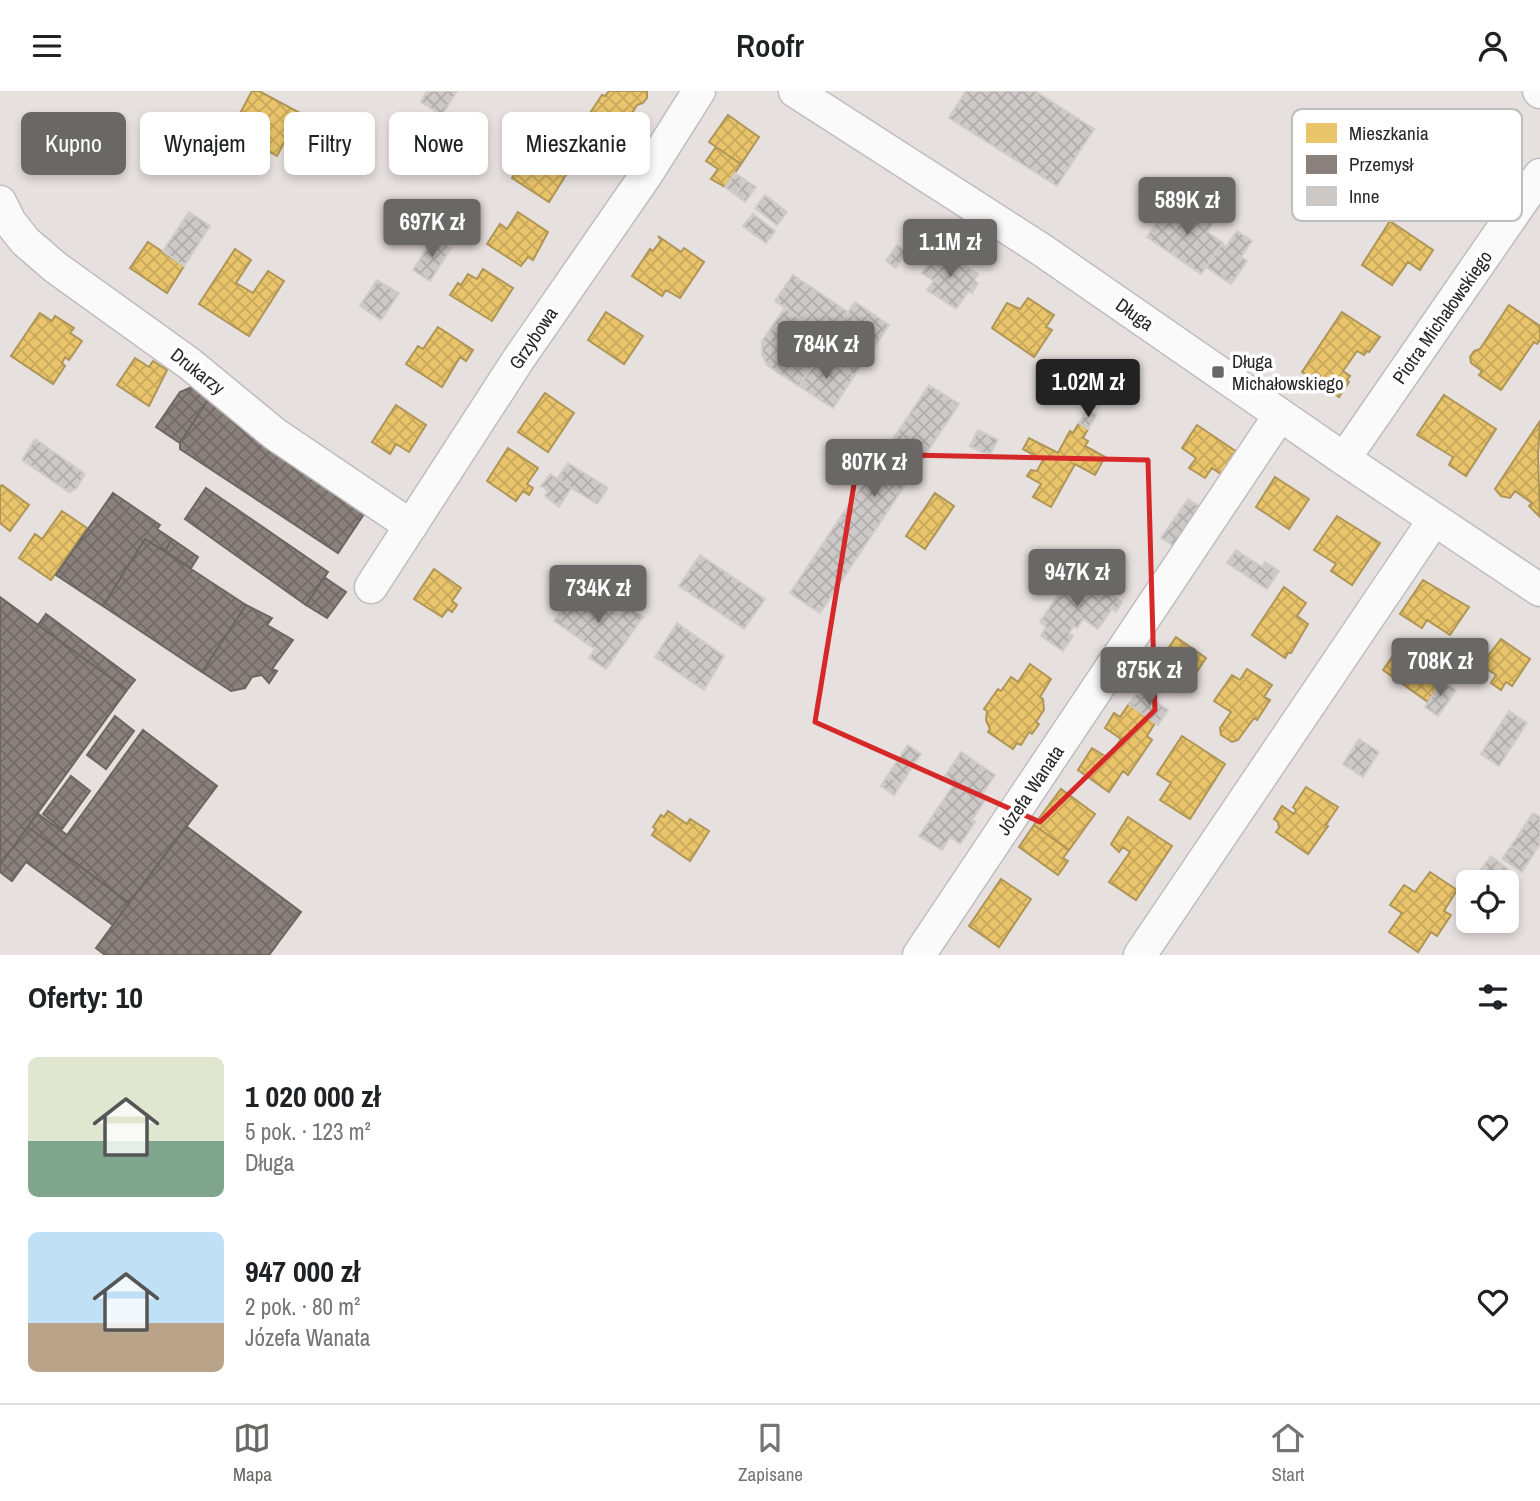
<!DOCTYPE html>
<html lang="pl">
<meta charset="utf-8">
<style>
body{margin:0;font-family:"Archivo Narrow",sans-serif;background:#f6f6f6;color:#202124;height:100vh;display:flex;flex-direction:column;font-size:26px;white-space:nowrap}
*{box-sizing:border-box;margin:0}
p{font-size:23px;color:#757577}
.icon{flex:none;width:38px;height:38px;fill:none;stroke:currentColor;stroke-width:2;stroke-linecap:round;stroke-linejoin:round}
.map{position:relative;height:864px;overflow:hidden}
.drawer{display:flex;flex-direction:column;background:#fff;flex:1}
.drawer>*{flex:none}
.hud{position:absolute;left:21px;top:21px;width:700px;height:63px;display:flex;gap:14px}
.tools{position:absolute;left:1456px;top:779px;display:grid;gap:14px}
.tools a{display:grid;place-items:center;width:63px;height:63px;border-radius:10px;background:#fff;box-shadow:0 4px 10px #0003;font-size:35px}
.price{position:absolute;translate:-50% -60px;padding:0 16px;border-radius:7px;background:#6a6867;color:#fff;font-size:23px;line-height:46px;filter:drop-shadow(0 2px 4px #0008)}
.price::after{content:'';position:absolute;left:50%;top:42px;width:21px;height:16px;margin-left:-10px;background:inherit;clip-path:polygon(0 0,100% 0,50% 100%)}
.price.on{background:#222;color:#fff}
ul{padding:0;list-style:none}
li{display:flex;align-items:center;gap:21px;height:175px;padding:0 28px}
li span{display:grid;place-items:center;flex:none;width:196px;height:140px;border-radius:10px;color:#555}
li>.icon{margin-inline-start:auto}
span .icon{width:84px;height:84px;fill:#fffc;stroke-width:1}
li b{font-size:30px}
h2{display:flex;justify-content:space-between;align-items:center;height:84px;padding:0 28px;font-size:30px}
.tag{padding:0 24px;border-radius:10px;background:#fff;box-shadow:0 4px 10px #0003;font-size:24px;line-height:63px}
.tag.on{background:#6a6867;color:#fff}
header{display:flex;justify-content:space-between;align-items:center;height:91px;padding:0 28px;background:#fff;font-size:32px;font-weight:600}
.dock{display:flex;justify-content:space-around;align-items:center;height:98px;border-top:2px solid #e0e0e0;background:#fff;font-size:19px;color:#757577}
.dock a{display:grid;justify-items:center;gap:4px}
.dock .on{color:#6a6867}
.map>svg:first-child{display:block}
</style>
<header><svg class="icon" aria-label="menu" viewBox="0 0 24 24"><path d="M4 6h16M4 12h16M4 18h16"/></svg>Roofr<svg class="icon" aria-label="person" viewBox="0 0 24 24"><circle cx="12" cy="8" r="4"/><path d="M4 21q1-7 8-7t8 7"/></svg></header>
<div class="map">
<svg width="1540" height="864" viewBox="0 0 1540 864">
<defs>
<pattern id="homes-cross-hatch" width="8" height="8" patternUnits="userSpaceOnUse" patternTransform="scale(1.75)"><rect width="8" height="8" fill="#e9c46a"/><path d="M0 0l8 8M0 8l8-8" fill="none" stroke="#c8a85c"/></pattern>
<pattern id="industry-cross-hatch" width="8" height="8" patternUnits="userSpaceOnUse" patternTransform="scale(1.75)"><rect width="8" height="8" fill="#8a817c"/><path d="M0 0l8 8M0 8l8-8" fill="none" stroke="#716a66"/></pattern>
<pattern id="building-cross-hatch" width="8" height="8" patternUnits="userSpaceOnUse" patternTransform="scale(1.75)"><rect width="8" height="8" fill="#ccc9c7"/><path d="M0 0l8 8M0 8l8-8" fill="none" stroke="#afadab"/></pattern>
</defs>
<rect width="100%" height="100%" fill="#e6e0de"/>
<path fill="url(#homes-cross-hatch)" stroke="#af9556" stroke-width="2" d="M252,0H259L300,22L277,65L231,39Z
M609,0H647V7L643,12L637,14L629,27L631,30L628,35L623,32L615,45L619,47L607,64L579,46L588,30L586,28L602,4L605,5Z
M728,24L759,46L741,73L709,51Z
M538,47L574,71L549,111L512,87L520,74L508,66L519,48L532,56Z
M716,56L741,73L725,96L711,88L718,78L706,70Z
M518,121L548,141L533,169L528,166L521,175L487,153L500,133L507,138Z
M1390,130L1433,159L1420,179L1408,171L1392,194L1362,174Z
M658,145L681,161L684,157L704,171L680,207L666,199L662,205L632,185L650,158L653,160L661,149Z
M148,151L184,175L167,202L130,177Z
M235,158L251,169L236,192L253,202L268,180L284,190L249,245L199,213Z
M483,178L513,197L492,230L450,204L458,192L461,194L468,183L477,188Z
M1028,207L1054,224L1046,236L1052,239L1034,266L992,237L1007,212L1020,218Z
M1509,214L1540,235V249L1537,253L1534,251L1501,299L1479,284L1482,280L1471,272L1470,266L1474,260L1480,258Z
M606,221L643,245L624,273L588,249Z
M1342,221L1380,246L1369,261L1367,260L1364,264L1357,260L1343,280L1350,285L1347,289L1349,291L1339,306L1302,281Z
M40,222L52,230L55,225L74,237L70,242L82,250L69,269L65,266L62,272L65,275L53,293L11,265Z
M438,236L473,259L466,270L460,266L442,296L406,273L418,255L423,258Z
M135,267L149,276L153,270L167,279L149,315L117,294Z
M545,302L574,322L548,361L518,341Z
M1444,304L1496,338L1466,385L1449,374L1453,366L1417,344Z
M396,314L426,334L409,361L396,353L390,363L372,351Z
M1540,330L1538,365L1540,426L1529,415L1532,412L1515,400L1510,407L1501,405L1495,398Z
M1079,332L1088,338L1083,347L1088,350L1085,355L1105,366L1095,384L1075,373L1051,416L1033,406L1041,393L1027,385L1031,379L1037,380L1043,369L1023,358L1029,347L1058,362L1070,340L1073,342Z
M1197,334L1240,363L1225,386L1212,377L1205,387L1189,377L1196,367L1182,357Z
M508,357L538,377L527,393L533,397L529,404L523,400L516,410L487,390Z
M1275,386L1309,408L1289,438L1256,416Z
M2,394L29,414L10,440L0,432V396Z
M935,402L954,415L925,458L906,445Z
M62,420L87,437L51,489L19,467L35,443L42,448Z
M1337,425L1380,452L1352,494L1331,480L1336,473L1314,459Z
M434,478L461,497L452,510L457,514L452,521L448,518L442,526L414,508Z
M1423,489L1469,516L1450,544L1427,529L1422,537L1400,523Z
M1284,496L1306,512L1297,525L1308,533L1291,562H1288L1285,567L1252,544Z
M1176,546L1206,567L1183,601L1153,580Z
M1501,548L1530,568L1512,595L1506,591L1501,599L1491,592L1496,584L1481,574Z
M1398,558L1442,590L1428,611L1383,579Z
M1030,573L1051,588L1040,606L1043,608L1044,619L1036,631L1039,633L1032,643L1029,641L1021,654L1017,652L1013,658L988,641L990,638L986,629L987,620L984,618L998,598L1001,600L1011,586L1018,591Z
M1247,578L1272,594L1264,606L1270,609L1257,629L1254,627L1238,649L1232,651L1221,644L1220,637L1231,621L1214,610L1232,584L1240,589Z
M1129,613L1155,632L1147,645L1152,649L1128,684L1123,680L1109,701L1078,679L1092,657L1108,667L1121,648L1105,637L1114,622L1120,626Z
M1182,645L1225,673L1190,728L1160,709L1171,692L1157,683Z
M1306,696L1338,716L1326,734L1328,735L1308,763L1276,741L1279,737L1278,731L1274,728L1282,715L1294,723L1296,719L1293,716Z
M1061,698L1095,723L1069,759L1034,734Z
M668,720L687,733L690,728L709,740L690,770L652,744L656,738L653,736L661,724L664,726Z
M1128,726L1172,755L1136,809L1109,791L1130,761L1123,756L1119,761L1111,753Z
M1034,734L1069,759L1063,767L1068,770L1058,784L1019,756Z
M1430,781L1457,799L1444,820L1451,824L1437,845L1431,841L1418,861L1389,841L1402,822L1390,814L1404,794L1415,801Z
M1001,788L1031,808L999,856L969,835Z"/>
<path fill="url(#industry-cross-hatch)" stroke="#6c6662" stroke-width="2" d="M192,296L209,307L180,352L156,336L180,301Z
M209,307L370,414L338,462L180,358V352Z
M206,397L328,481L306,514L185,428Z
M113,402L160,434L157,438L172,448L165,460L145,448L103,515L56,484Z
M145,448L246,514L202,581L103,515Z
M172,448L198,466L191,477L165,460Z
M324,486L346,501L327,527L306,514Z
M0,506L127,599L0,774Z
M246,514L272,527L267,534L293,549L272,578L277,580L269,592L262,584L252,586L245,597L231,600L202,581Z
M46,523L135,589L127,599L38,534Z
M115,625L134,640L106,678L87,664Z
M143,639L217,695L129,812L28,736L37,722L67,744Z
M71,685L90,700L62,738L43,723Z
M186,735L301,821L269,864H105L96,857Z
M28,736L129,812L113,834L26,771L12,790L0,781V774Z"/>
<path fill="url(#building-cross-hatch)" stroke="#d1ccca" stroke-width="2" d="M427,0H457L442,24L421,11Z
M966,0H1035L1094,38L1057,95L949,27Z
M409,28L432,43L415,69L392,54Z
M735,82L745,89L736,104L725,96Z
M745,89L756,96L745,111L736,104Z
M765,104L787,121L777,134L755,117Z
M1168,115L1184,126L1192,115L1214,130L1207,141L1223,152L1201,183L1147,146Z
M189,121L210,135L184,175L163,160Z
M753,123L775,140L766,152L743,135Z
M1237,140L1252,150L1241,166L1247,170L1231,193L1206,176L1222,153L1226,156Z
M434,147L451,157L430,190L413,179Z
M897,154L906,161L896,177L886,170Z
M939,157L978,183L974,189L978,192L972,202L969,200L956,218L927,199L934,190L922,182Z
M793,184L848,221L831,248L775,210Z
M377,189L399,202L381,229L360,215Z
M855,211L889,234L854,285L820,263Z
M785,217L831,248L799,295L767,274L762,263V250Z
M820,263L854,285L833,317L799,295Z
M929,294L959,313L820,522L790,502Z
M1087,319L1096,324L1088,338L1079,332Z
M978,339L998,349L989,365L970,355Z
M35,348L85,383L76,398L69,401L22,369Z
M568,372L608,397L597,413L557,388Z
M550,383L571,397L559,416L545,405L548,400L541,395Z
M1188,408L1203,418L1177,457L1161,447Z
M1236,459L1262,476L1265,471L1279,480L1267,498L1227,472Z
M700,464L765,508L744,538L679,495Z
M1075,479L1122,511L1116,521L1112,518L1098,538L1083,528L1077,537L1074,535L1069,542L1073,545L1063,560L1041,545L1046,536L1040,531Z
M577,495L620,524L626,514L643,526L606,578L589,567L595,558L554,530Z
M677,532L724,565L704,599L655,566Z
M1442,590L1456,599L1438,625L1425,616Z
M1139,599L1168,619L1158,634L1129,613Z
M1509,620L1527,632L1499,675L1481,663Z
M1359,648L1379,661L1363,686L1343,673Z
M908,654L921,663L901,693L888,684Z
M961,661L995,684L980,706L985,709L972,729L975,731L960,753L950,746L942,759L919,745L955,692L945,685Z
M888,684L901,693L894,704L881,695Z
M1533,722L1540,726V753L1531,767L1511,755Z
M1511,755L1531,767L1522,781L1502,768Z
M1491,765L1515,784L1507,794V791H1488L1478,782Z"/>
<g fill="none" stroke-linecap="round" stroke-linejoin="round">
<g stroke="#bfbdbf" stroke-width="35">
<path id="minor" d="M795,0L1042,159L1344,368L1540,499
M1539,0L1540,1
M0,111L10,131L25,150L55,176L190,273L275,343L411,435
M1344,368L1540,84
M371,496L518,269L646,84L699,0
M919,864L1280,324
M1140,864L1434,429"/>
</g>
<use href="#minor" stroke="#fbfafa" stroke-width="32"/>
</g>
<path fill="none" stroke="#d62828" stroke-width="5" stroke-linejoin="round" d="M859,363L1148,369L1155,619L1040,731L815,631Z"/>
<rect fill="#6a6867" stroke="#fff" stroke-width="2.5" x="1211" y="274" width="14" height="14" rx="3.5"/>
<g text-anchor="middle" stroke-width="7" stroke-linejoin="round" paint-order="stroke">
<g font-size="19" fill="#272727" stroke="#fff">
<text transform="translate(1135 223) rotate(35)" y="7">Długa</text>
<text transform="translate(1442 226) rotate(-55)" y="7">Piotra Michałowskiego</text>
<text transform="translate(533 247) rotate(-56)" y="7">Grzybowa</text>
<text transform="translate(198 280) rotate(38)" y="7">Drukarzy</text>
<text transform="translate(1030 699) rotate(-56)" y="7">Józefa Wanata</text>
</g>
<g font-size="19" fill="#272727" stroke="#fff" text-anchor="start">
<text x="1232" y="277">Długa<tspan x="1232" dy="22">Michałowskiego</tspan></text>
</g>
</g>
<rect x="1292" y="18" width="230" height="112" rx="10" fill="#fff" stroke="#bebebe" stroke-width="2"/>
<rect x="1306" y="32" width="31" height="20" fill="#e9c46a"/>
<rect x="1306" y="64" width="31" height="19" fill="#8a817c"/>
<rect x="1306" y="95" width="31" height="20" fill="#ccc9c7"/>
<g font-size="19" fill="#272727">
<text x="1349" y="49">Mieszkania</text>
<text x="1349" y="80">Przemysł</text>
<text x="1349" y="112">Inne</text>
</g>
</svg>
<div class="tools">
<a><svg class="icon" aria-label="locate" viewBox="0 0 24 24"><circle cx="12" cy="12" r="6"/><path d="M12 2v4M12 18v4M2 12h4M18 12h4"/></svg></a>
</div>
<b class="price" style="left:1187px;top:146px">589K zł</b>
<b class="price" style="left:432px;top:168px">697K zł</b>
<b class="price" style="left:950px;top:188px">1.1M zł</b>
<b class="price" style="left:826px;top:290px">784K zł</b>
<b class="price on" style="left:1088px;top:328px">1.02M zł</b>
<b class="price" style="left:874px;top:408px">807K zł</b>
<b class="price" style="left:1077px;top:518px">947K zł</b>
<b class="price" style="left:598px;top:534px">734K zł</b>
<b class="price" style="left:1440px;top:607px">708K zł</b>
<b class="price" style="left:1149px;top:616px">875K zł</b>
<div class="hud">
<a class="tag on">Kupno</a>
<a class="tag">Wynajem</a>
<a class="tag">Filtry</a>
<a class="tag">Nowe</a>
<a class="tag">Mieszkanie</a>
</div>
</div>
<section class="drawer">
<h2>Oferty: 10<svg class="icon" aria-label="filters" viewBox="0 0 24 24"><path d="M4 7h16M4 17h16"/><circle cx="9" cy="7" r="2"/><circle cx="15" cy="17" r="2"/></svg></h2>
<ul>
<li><span style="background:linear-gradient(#dfe7d0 60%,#7fa58c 0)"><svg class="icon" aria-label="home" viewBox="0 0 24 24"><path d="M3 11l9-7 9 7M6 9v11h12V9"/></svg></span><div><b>1 020 000 zł</b><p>5 pok. · 123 m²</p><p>Długa</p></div><svg class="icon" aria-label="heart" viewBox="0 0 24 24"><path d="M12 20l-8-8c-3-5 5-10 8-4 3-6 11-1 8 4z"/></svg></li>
<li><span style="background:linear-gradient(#bfe0f5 65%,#b9a48a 0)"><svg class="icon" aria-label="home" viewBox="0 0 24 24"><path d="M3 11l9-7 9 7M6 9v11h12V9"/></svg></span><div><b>947 000 zł</b><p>2 pok. · 80 m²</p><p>Józefa Wanata</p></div><svg class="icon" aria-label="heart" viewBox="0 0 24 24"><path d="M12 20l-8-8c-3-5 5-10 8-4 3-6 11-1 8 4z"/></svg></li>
</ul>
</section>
<nav class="dock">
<a class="on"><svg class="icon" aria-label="map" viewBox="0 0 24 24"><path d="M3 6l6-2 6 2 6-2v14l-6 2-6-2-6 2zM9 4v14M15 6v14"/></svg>Mapa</a>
<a><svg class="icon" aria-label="saved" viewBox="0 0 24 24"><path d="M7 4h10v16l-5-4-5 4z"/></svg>Zapisane</a>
<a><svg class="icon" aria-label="home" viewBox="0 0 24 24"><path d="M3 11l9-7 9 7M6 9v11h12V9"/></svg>Start</a>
</nav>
